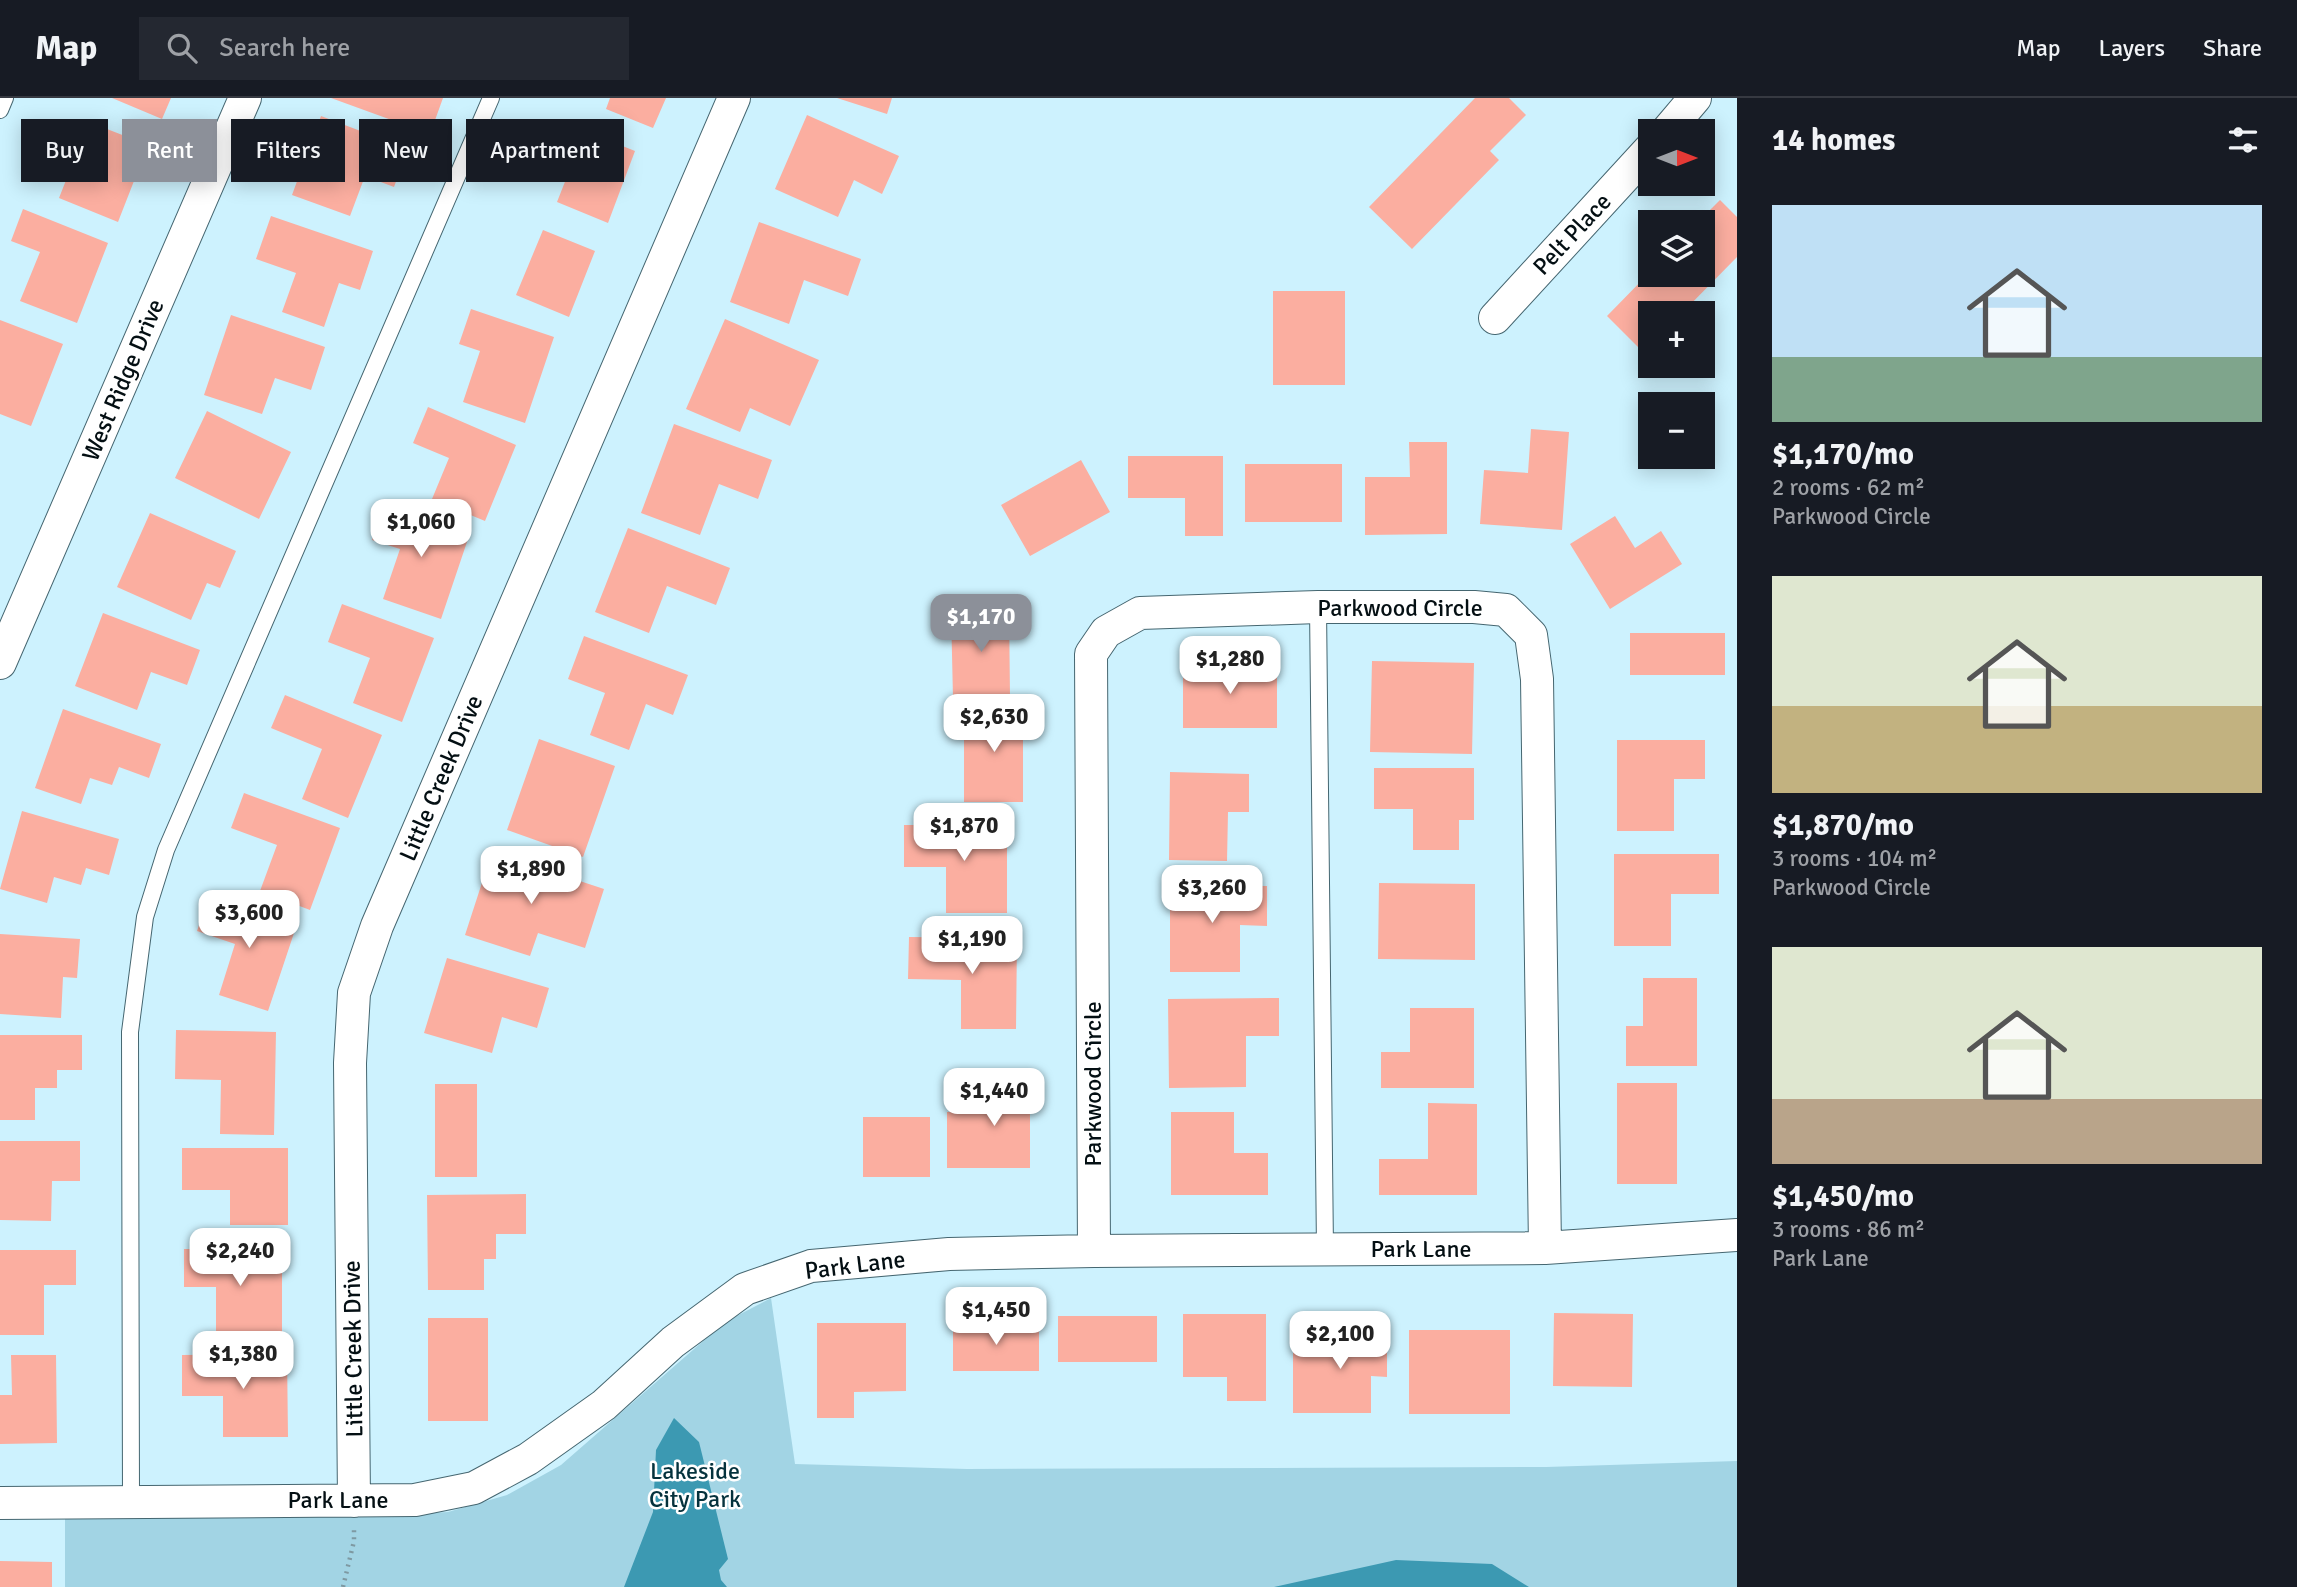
<!DOCTYPE html>
<meta charset="utf-8">
<style>
body{margin:0;font-family:Signika,sans-serif;background:#242831;color:#f1f3f6;height:100vh;display:flex;flex-direction:column;font-size:26px;white-space:nowrap}
*{box-sizing:border-box;margin:0}
p{font-size:23px;color:#9ea1a6}
.icon{flex:none;width:38px;height:38px;fill:none;stroke:currentColor;stroke-width:2;stroke-linecap:round;stroke-linejoin:round}
.map{position:relative;flex:1;overflow:hidden}
.sheet{display:flex;flex-direction:column;background:#171b24;width:560px}
.sheet>*{flex:none}
.hud{position:absolute;left:21px;top:21px;width:665px;height:63px;display:flex;gap:14px}
.needle{width:46px;rotate:90deg}
.fabs{position:absolute;left:1638px;top:21px;display:grid;gap:14px}
.fabs a{display:grid;place-items:center;width:77px;height:77px;border-radius:0px;background:#171b24;box-shadow:0 4px 18px #0003;font-size:35px}
.price{position:absolute;translate:-50% -60px;padding:0 16px;border-radius:14px;background:#fff;color:#222;font-size:23px;line-height:46px;filter:drop-shadow(0 2px 4px #0008)}
.price::after{content:'';position:absolute;left:50%;top:42px;width:21px;height:16px;margin-left:-10px;background:inherit;clip-path:polygon(0 0,100% 0,50% 100%)}
.price.active{background:#8c9099;color:#fff}
ul{padding:0;list-style:none}
li{display:grid;align-content:center;gap:14px;height:371px;padding:0 35px}
li span{display:grid;place-items:center;height:217px;border-radius:0px;color:#555}
li>.icon{margin-inline-start:auto}
span .icon{width:126px;height:126px;fill:#fffc;stroke-width:1}
li b{font-size:30px}
h2{display:flex;justify-content:space-between;align-items:center;height:84px;padding:0 35px;font-size:30px}
.pill{padding:0 24px;border-radius:0px;background:#171b24;box-shadow:0 4px 18px #0003;font-size:24px;line-height:63px}
.pill.active{background:#8c9099;color:#fff}
header{display:flex;align-items:center;gap:42px;box-sizing:border-box;height:98px;padding:0 35px;background:#171b24;border-bottom:2px solid #363941}
header strong{font-size:33px}
nav{display:flex;gap:38px;margin-inline-start:auto;font-size:24px}
.search{width:490px;height:63px;background:#242831;display:flex;align-items:center;gap:18px;box-sizing:border-box;padding:0 24px;border-radius:0px;color:#9ea1a6;font-size:26px}
main{display:flex;flex:1;min-height:0}
.map>svg:first-child{display:block}
</style>
<header>
<strong>Map</strong>
<div class="search"><svg class="icon" aria-label="search" viewBox="0 0 24 24"><circle cx="10" cy="10" r="6"/><path d="M15 15l6 6"/></svg>Search here</div>
<nav><a>Map</a><a>Layers</a><a>Share</a></nav>
</header>
<main>
<div class="map">
<svg width="1737" height="1489" viewBox="0 0 1737 1489">
<rect width="100%" height="100%" fill="#cdf2fe"/>
<path fill="#a2d4e4" d="M771,1200L795,1366L967,1371L1546,1369L1737,1363V1489H65V1415L352,1419L448,1414L507,1397L561,1367L725,1224Z"/>
<path fill="#3c99b2" d="M674,1320L699,1344L728,1461L719,1472L721,1482L727,1489H624L653,1414L656,1352Z
M1396,1462L1492,1466L1529,1489H1274Z"/>
<path fill="#fbaea0" d="M112,0H171L162,21Z
M331,0H443L430,36Z
M610,0H666L653,30L606,11Z
M837,0H892L887,16Z
M1475,0H1509L1526,17L1490,53L1499,62L1412,151L1369,109Z
M807,17L899,58L882,96L854,82L838,119L775,91Z
M321,18L408,51L394,89L365,78L350,118L292,97Z
M89,24L148,47L118,124L59,100Z
M585,33L635,53L608,125L557,104Z
M1720,102L1737,119V159L1682,215H1650V261L1607,218L1650,174V177H1703V124H1698Z
M23,111L108,145L77,225L20,203L40,154L11,143Z
M271,118L373,153L360,192L339,185L324,229L282,214L296,175L256,161Z
M759,124L861,161L848,198L804,182L789,226L730,204Z
M543,132L595,153L569,219L516,197Z
M1273,193H1345V287H1273Z
M471,211L554,239L525,325L463,304L480,253L459,246Z
M231,217L325,249L311,292L275,280L262,316L204,297Z
M725,221L819,262L790,328L750,310L740,334L686,311Z
M0,222L63,246L31,328L0,316Z
M428,309L516,347L485,423L432,401L449,360L413,345Z
M207,313L291,354L259,421L175,380Z
M674,326L772,362L758,401L719,386L700,437L641,415Z
M1531,331L1569,334L1562,432L1480,426L1484,372L1528,375Z
M1409,344H1447V436L1365,437V379H1410Z
M1128,358H1223V438H1185V400H1128Z
M1081,362L1110,414L1030,458L1001,407Z
M1245,366H1342V424H1245Z
M384,405L470,435L441,521L383,501L400,451L372,442Z
M150,415L236,453L220,490L207,485L191,522L117,489Z
M1615,418L1635,450L1661,433L1682,466L1610,511L1570,446Z
M628,430L730,470L716,507L667,488L649,535L595,514Z
M342,506L434,540L402,624L353,605L370,560L328,544Z
M1009,511L1010,599L953,600L951,513Z
M103,515L200,552L187,587L151,574L137,612L75,588Z
M1630,535H1725V577H1630Z
M584,538L688,577L673,617L646,606L629,652L590,637L605,595L568,581Z
M1372,563L1474,565L1472,656L1370,654Z
M1183,566H1277V630H1183Z
M285,597L382,637L348,720L302,701L322,651L271,630Z
M964,609H1023V704H964Z
M63,611L161,646L149,680L119,669L112,687L90,680L81,706L35,690Z
M539,641L615,668L583,759L507,732Z
M1617,642H1705V681H1674V733H1617Z
M1374,670H1474V722H1459V752H1413V711H1374Z
M1170,674L1249,676V714H1228L1227,763L1169,762Z
M244,695L340,730L310,812L260,793L277,747L231,730Z
M22,713L119,741L109,777L86,770L81,787L54,779L47,805L0,791Z
M904,727H1007V815H946V769H904Z
M492,754L604,791L585,850L538,835L530,858L465,837Z
M1614,756H1719V796H1671V848H1614Z
M1379,785L1475,786V862L1378,861Z
M1170,787L1267,788V828L1240,827V874H1170Z
M209,797L297,826L268,913L219,897L235,846L197,833Z
M0,836L80,841L77,880L63,879L61,920L0,916Z
M909,839L1017,840L1016,931H961V882L908,881Z
M447,860L549,890L537,930L502,919L492,955L424,935Z
M1643,880H1697V968H1626V928H1643Z
M1279,900V938H1246V989L1169,990L1168,901Z
M1410,910H1474V990H1381V954H1410Z
M176,932L276,934L274,1037L220,1036L221,982L175,981Z
M0,937H82V972H57V990H35V1022H0Z
M993,973H1030V1070H947V1014H993Z
M1617,985H1677V1086H1617Z
M435,986H477V1079H435Z
M1428,1005L1477,1006V1097H1379V1061H1428Z
M1171,1014H1234V1055H1268V1097H1171Z
M863,1019H930V1079H863Z
M0,1043H80V1083H52L51,1123L0,1122Z
M182,1050H288V1127H230V1092H182Z
M526,1096V1136H496V1161H484V1192H428L427,1097Z
M184,1151H282V1237H216V1189H184Z
M0,1152H76V1187H44V1237H0Z
M1554,1215L1633,1216L1632,1289L1553,1288Z
M1183,1216H1266V1303H1227V1279H1183Z
M1058,1218H1157V1264H1058Z
M428,1220H488V1323H428Z
M1350,1221H1387V1279L1371,1278V1315H1293V1245H1350Z
M817,1225H906V1293L854,1294V1320H817Z
M953,1225H1039V1273H953Z
M1409,1232H1510V1316H1409Z
M287,1256L288,1339H223V1298H182V1257Z
M11,1257H56L57,1345L0,1346V1297H12Z
M0,1463L52,1464V1489H0Z"/>
<g fill="none" stroke-linecap="round" stroke-linejoin="round">
<g stroke="#456670" stroke-width="18">
<path id="lane" d="M0,12L5,0
M1318,509L1325,1151
M131,1402L130,934L145,819L166,752L491,0"/>
</g>
<g stroke="#456670" stroke-width="34">
<path id="street" d="M1667,33L1695,0
M1495,220L1650,51
M0,565L245,0
M1094,1153L1091,556L1106,534L1140,515L1318,509H1474L1506,512L1531,537L1537,581L1545,1150
M354,1403L350,965L354,895L377,828L734,0
M0,1405L415,1402L474,1390L528,1361L604,1307L673,1244L745,1191L811,1168L949,1156L1094,1153L1545,1150L1737,1137"/>
</g>
<path stroke="#7e99a2" stroke-width="4.5" stroke-dasharray="2 5" stroke-linecap="butt" d="M343,1489L354,1443V1432"/>
<use href="#lane" stroke="#fff" stroke-width="16"/>
<use href="#street" stroke="#fff" stroke-width="32"/>
</g>
<g text-anchor="middle" stroke-width="5" stroke-linejoin="round" paint-order="stroke">
<g font-size="24" fill="#040f13" stroke="#fff">
<text transform="translate(1572 136) rotate(-47)" y="8">Pelt Place</text>
<text transform="translate(123 282) rotate(-67)" y="8">West Ridge Drive</text>
<text x="1400" y="518">Parkwood Circle</text>
<text transform="translate(441 680) rotate(-67)" y="8">Little Creek Drive</text>
<text transform="translate(1093 986) rotate(-90)" y="8">Parkwood Circle</text>
<text x="1421" y="1159">Park Lane</text>
<text transform="translate(855 1167) rotate(-7)" y="8">Park Lane</text>
<text transform="translate(353 1251) rotate(-91)" y="8">Little Creek Drive</text>
<text x="338" y="1410">Park Lane</text>
</g>
<g font-size="24" fill="#05323d" stroke="#fff">
<text x="695" y="1381">Lakeside<tspan x="695" dy="28">City Park</tspan></text>
</g>
</g>
</svg>
<div class="fabs">
<a><svg class="needle" viewBox="-14 -14 28 28"><path d="M0-13l5 13h-10z" fill="#e53935"/><path d="M0 13l5-13h-10z" fill="#9ea1a6"/></svg></a>
<a><svg class="icon" aria-label="layers" viewBox="0 0 24 24"><path d="M12 4l9 5-9 5-9-5zM3 14l9 5 9-5"/></svg></a>
<a>+</a>
<a>−</a>
</div>
<b class="price" style="left:421px;top:461px">$1,060</b>
<b class="price active" style="left:981px;top:556px">$1,170</b>
<b class="price" style="left:1230px;top:598px">$1,280</b>
<b class="price" style="left:994px;top:656px">$2,630</b>
<b class="price" style="left:964px;top:765px">$1,870</b>
<b class="price" style="left:531px;top:808px">$1,890</b>
<b class="price" style="left:1212px;top:827px">$3,260</b>
<b class="price" style="left:249px;top:852px">$3,600</b>
<b class="price" style="left:972px;top:878px">$1,190</b>
<b class="price" style="left:994px;top:1030px">$1,440</b>
<b class="price" style="left:240px;top:1190px">$2,240</b>
<b class="price" style="left:996px;top:1249px">$1,450</b>
<b class="price" style="left:1340px;top:1273px">$2,100</b>
<b class="price" style="left:243px;top:1293px">$1,380</b>
<div class="hud">
<a class="pill">Buy</a>
<a class="pill active">Rent</a>
<a class="pill">Filters</a>
<a class="pill">New</a>
<a class="pill">Apartment</a>
</div>
</div>
<section class="sheet">
<h2>14 homes<svg class="icon" aria-label="filters" viewBox="0 0 24 24"><path d="M4 7h16M4 17h16"/><circle cx="9" cy="7" r="2"/><circle cx="15" cy="17" r="2"/></svg></h2>
<ul>
<li><span style="background:linear-gradient(#bfe0f5 70%,#7fa58c 0)"><svg class="icon" aria-label="home" viewBox="0 0 24 24"><path d="M3 11l9-7 9 7M6 9v11h12V9"/></svg></span><div><b>$1,170/mo</b><p>2 rooms · 62 m²</p><p>Parkwood Circle</p></div></li>
<li><span style="background:linear-gradient(#dfe7d0 60%,#c2b280 0)"><svg class="icon" aria-label="home" viewBox="0 0 24 24"><path d="M3 11l9-7 9 7M6 9v11h12V9"/></svg></span><div><b>$1,870/mo</b><p>3 rooms · 104 m²</p><p>Parkwood Circle</p></div></li>
<li><span style="background:linear-gradient(#dfe7d0 70%,#b9a48a 0)"><svg class="icon" aria-label="home" viewBox="0 0 24 24"><path d="M3 11l9-7 9 7M6 9v11h12V9"/></svg></span><div><b>$1,450/mo</b><p>3 rooms · 86 m²</p><p>Park Lane</p></div></li>
</ul>
</section>
</main>
